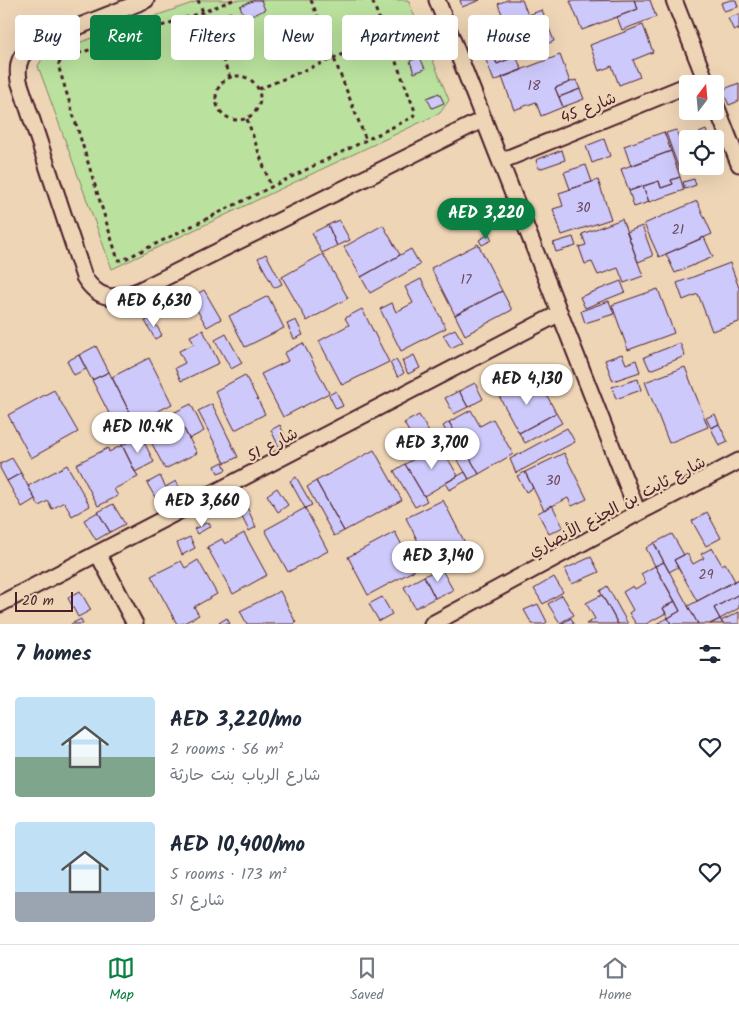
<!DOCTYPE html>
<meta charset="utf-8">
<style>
body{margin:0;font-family:Kalam,"Playpen Sans Arabic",sans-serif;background:#f2f2f3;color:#1f2937;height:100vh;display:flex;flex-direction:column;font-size:19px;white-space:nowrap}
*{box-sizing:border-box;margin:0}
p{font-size:16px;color:#747a83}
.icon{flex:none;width:28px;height:28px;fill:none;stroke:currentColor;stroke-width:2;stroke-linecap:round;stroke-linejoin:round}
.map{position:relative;height:624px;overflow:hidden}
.panel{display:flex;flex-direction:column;background:#fff;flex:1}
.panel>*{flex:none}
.banner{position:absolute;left:15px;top:15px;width:710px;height:45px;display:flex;gap:10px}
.needle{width:32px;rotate:16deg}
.fabs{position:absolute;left:679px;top:75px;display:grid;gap:10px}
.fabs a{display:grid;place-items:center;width:45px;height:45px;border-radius:5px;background:#fff;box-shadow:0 5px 20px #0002;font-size:25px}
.scale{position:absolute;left:15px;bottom:12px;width:58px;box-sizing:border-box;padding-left:5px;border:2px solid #4a1f2b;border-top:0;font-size:14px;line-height:18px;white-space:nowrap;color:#4a1f2b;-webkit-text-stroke:4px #eed5b6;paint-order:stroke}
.price{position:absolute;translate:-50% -42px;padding:0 11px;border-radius:18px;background:#fff;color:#222;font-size:16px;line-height:32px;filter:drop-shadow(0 1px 2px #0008)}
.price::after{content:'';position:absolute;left:50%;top:30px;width:15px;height:11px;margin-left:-8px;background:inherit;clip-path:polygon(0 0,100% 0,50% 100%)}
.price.selected{background:#0b8043;color:#fff}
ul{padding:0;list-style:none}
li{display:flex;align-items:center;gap:15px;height:125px;padding:0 15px}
li span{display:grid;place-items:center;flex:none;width:140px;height:100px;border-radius:5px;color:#555}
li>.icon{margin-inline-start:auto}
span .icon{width:60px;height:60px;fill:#fffc;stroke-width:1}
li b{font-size:21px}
h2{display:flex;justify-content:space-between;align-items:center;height:60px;padding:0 15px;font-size:21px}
.tag{padding:0 18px;border-radius:5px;background:#fff;box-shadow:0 5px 20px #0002;font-size:18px;line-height:45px}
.tag.selected{background:#0b8043;color:#fff}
.tabs{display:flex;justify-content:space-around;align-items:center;height:70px;border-top:1px solid #e0e1e3;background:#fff;font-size:14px;color:#747a83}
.tabs a{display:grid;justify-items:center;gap:2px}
.tabs .selected{color:#0b8043}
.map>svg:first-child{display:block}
</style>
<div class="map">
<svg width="739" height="624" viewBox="0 0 739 624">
<rect width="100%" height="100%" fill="#eed5b6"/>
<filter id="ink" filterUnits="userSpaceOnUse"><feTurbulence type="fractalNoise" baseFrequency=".02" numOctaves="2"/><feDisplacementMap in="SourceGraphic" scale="10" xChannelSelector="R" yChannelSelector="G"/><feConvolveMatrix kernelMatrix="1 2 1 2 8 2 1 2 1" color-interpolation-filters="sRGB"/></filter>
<g filter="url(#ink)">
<path fill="#bae29e" stroke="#828064" d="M201,0H408L449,100L440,113L112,269L38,66L44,55Z"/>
<path fill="#cec9fb" stroke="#4a1f2b" d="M255,0H261L265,10L245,18L240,6Z
M460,0H480L462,7Z
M507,0H522L528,15L542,10L554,41L497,64L484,33L506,24L498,4Z
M634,0L638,9L582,30L570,1Z
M634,0H650L656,17L622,30L617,17L638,9Z
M731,0H736L738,7L724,11L721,3Z
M231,12L235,22L221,27L217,17Z
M739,14V31L738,29L734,31L728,18Z
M197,22L203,36L184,44L178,30Z
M643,25L653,52L633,60L640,77L619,85L612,66L599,71L590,45Z
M560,55L570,82L555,88L563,107L541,116L536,102L514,110L502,77Z
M516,56L522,70L494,81L486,60L494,57L497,64Z
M420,57L425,69L414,73L410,61Z
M576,80L580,89L559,97L555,88Z
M739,83V101L729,105L722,90Z
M580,89L584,99L563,107L559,97Z
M439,93L444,103L432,108L427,98Z
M676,130L688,161V166L690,168L680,172L666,133Z
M706,130L709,139H702L699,133Z
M664,132L671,151L631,166L624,146Z
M604,139L610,156L592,163L586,146Z
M562,150L565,160L539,169L536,160Z
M671,151L680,177L671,180L673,184L661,188L659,181L629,191L621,169Z
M586,165L592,182L570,189L564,172Z
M680,177L684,190L649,202L643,186L659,181L661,188L673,184L671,180Z
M694,179L696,185L685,189L683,182Z
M598,180L611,219L562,235L553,209L563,206L559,193Z
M643,186L649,202L634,207L629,191Z
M697,201L712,234L659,257L644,224Z
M622,219L643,276L624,283L618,268L598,275L592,262L585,264L579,247L586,245L582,234Z
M339,220L350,240L337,246L328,225Z
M328,225L337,246L322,253L312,233Z
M383,225L400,255L361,277L344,247Z
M642,226L653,256L638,262L627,232Z
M489,234L492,240L482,245L479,240Z
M573,237L576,246L556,252L553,243Z
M704,237L713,257L675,273L666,254Z
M478,244L502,291L455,315L431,268Z
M411,249L420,265L370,293L361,277Z
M266,254L282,284L274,288L258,258Z
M323,254L348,298L307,321L282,277Z
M730,263L739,288V322L712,331L698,294L683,300L677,283Z
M421,279L446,328L401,351L380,309L392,303L396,312L413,303L405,287Z
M621,281L625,292L585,308L580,297Z
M658,289L674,333L628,350L612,305Z
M204,290L221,319L207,327L190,298Z
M502,291L512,310L465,335L455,315Z
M268,296L284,328L245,347L229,316Z
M609,301L614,314L585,323L581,311Z
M362,309L389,362L342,385L319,341L349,325L345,318Z
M152,318L162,335L155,339L145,321Z
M296,320L303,335L294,339L287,324Z
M455,329L463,342L451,348L443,335Z
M203,330L219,363L181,381L175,368L185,363L179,351L194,344L190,336Z
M226,334L242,363L231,369L215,340Z
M303,343L329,393L283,417L261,374L288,361L284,353Z
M680,343L685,356L650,370L644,357Z
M96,346L109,372L92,380L79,355Z
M622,354L626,364L636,360L640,372L613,381L605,360Z
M79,355L86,369L74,375L67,361Z
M414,355L420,368L408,374L402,361Z
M149,358L172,404L135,423L112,377Z
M396,360L404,373L398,377L390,363Z
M685,367L708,427L669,443L645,382Z
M109,372L135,423L118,431L92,380Z
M535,372L538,379L532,382L528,375Z
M245,375L265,414L235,430L215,391Z
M638,379L641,390L616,399L612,387Z
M540,382L556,413L519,433L498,394L514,385L518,394Z
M475,383L483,399L468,407L459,391Z
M54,390L78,432L31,458L8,415Z
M336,391L343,406L336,409L329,395Z
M459,391L468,407L454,414L445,398Z
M191,404L204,431L189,439L175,412Z
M212,404L238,457L225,463L198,411Z
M471,410L480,426L493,419L513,454L479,474L449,422Z
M175,412L197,453L165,469L144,428Z
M556,413L562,423L525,443L519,433Z
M715,414L719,424L711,428L706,418Z
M419,415L437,446L422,455L404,423Z
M449,422L457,436L451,440L443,426Z
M135,423L140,434L124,442L118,431Z
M719,424L728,442L719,446L711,428Z
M280,425L288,443L279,447L271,430Z
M567,428L575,442L516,473L510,459Z
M141,436L154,462L135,472L122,445Z
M457,436L479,474L469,479L447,442Z
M122,445L138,477L114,489L118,496L98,506L76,464L108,448L109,452Z
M440,445L458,476L424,496L405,464Z
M374,450L402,500L344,531L316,481Z
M564,453L587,499L572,506L568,498L544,510L525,472Z
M12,458L21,473L7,481L0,468V464Z
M223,462L226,470L218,473L215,466Z
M405,464L427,501L415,507L394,471Z
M67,465L90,506L72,516L64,502L52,509L48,501L39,506L28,486Z
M465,472L469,479L449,490L445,483Z
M525,472L533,488L526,492L517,476Z
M21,473L35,499L22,507L7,481Z
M160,476L172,499L160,506L147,483Z
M296,477L312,505L305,508L290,481Z
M176,481L183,495L174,499L167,486Z
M316,481L344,531L334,536L307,487Z
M277,488L288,505L278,512L267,495Z
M443,500L464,541L427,559L406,518Z
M245,503L256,527L249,531L237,507Z
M113,504L125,524L110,532L98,512Z
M552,505L563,527L549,534L538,513Z
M305,508L328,551L288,572L265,530Z
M98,512L110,532L96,540L84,520Z
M707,512L721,538L706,546L692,521Z
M208,522L211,526L197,534L194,529Z
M395,532L415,570L368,595L348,557Z
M244,533L267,575L233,594L207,547L222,539L225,544Z
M672,534L684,555L674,560L678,567L669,572L654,543Z
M190,537L195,548L182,555L177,543Z
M654,543L664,562L655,566L646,548Z
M712,548L722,565L725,563L735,581L697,601L674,560L687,553L693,564L704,558L701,554Z
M591,557L599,572L572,584L565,569Z
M198,560L217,594L194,607L199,615L182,624H177L151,576L181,561L185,568Z
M664,562L688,606L698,624H671L668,618L680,611L655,566Z
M655,566L675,601L663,608L666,613L646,624H636L629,613L633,610L623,592L633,586L635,589L646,583L641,574Z
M441,568L453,590L435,598L424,576Z
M424,576L435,598L415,608L404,587Z
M554,577L563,592L543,604L534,589Z
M739,579V594L714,608L720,619L710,624H698L688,606Z
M607,586L628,624H618L602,595L600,591Z
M80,591L91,610L78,617L68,598Z
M280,591L296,623L294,624H247L240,611Z
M739,594V608L720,619L714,608Z
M562,595L574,615L560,623L548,604Z
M602,595L618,624H586L595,619L586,603Z
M382,597L392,614L379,621L369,604Z
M675,601L680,611L668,618L663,608Z
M538,604L547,622L544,624H532L524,610Z
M739,612V624H723L721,621Z
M227,618L230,624H217Z
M571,618L574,624H561Z
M668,618L671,624H656Z
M81,619L83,624H71Z
M720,619L723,624H710Z"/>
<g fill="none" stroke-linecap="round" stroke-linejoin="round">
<g stroke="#4a1f2b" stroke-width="19">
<path id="minor" d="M146,0L39,42C21,52 16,61 19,81L84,277C99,301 114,300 138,291L484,119
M437,0L638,513
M674,0L707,84
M715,103L739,164
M501,161L688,85
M98,554L135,624
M0,604L560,313
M432,624L638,513L739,461"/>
</g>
<path stroke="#4a1f2b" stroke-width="3" stroke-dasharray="4 4" stroke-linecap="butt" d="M198,0L230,77
M233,0L203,12L62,59L58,65L118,260H123L413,117L415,111L372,0
M311,0L366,140
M216 98a22 22 0 1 1 44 0a22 22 0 1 1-44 0Z
M259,89L385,37
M247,119L271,187"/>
<use href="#minor" stroke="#eed5b6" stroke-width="15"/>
</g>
</g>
<g text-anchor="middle" stroke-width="4.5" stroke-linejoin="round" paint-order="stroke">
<g font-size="14" fill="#6b4a5f">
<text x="534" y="90">18</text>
<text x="583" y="212">30</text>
<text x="678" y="234">21</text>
<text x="466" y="284">17</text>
<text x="553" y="485">30</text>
<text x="706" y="579">29</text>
</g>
<g font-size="16" fill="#4a1f2b" stroke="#eed5b6">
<text transform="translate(588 107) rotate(-22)" y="6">شارع 45</text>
<text transform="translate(272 444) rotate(-28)" y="6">شارع 51</text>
<text transform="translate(617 506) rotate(-28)" y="6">شارع ثابت بن الجذع الأنصاري</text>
</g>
</g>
</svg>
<div class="fabs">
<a><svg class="needle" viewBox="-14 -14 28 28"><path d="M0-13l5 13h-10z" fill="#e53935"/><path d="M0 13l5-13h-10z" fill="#747a83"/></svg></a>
<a><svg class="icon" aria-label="locate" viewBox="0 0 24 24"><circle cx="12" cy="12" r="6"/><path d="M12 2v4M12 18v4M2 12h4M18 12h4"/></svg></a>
</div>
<div class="scale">20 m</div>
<b class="price selected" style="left:486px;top:240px">AED 3,220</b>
<b class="price" style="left:154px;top:328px">AED 6,630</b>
<b class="price" style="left:527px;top:406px">AED 4,130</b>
<b class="price" style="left:138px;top:454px">AED 10.4K</b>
<b class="price" style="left:432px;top:470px">AED 3,700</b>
<b class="price" style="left:202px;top:528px">AED 3,660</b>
<b class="price" style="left:438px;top:583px">AED 3,140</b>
<div class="banner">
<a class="tag">Buy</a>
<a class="tag selected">Rent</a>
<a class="tag">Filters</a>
<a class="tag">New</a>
<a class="tag">Apartment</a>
<a class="tag">House</a>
</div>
</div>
<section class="panel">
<h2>7 homes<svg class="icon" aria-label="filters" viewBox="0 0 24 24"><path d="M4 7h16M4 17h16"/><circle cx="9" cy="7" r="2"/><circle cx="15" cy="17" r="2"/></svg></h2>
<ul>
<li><span style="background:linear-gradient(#bfe0f5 60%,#7fa58c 0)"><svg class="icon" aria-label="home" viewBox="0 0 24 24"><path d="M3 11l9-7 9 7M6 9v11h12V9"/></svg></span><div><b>AED 3,220/mo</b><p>2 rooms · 56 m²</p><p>شارع الرباب بنت حارثة</p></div><svg class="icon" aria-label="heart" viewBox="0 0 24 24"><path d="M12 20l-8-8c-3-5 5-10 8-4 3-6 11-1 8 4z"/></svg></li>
<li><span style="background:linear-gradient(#bfe0f5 70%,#9aa5b1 0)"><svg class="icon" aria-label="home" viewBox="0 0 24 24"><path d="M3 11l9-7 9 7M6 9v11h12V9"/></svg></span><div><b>AED 10,400/mo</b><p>5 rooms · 173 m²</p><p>شارع 51</p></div><svg class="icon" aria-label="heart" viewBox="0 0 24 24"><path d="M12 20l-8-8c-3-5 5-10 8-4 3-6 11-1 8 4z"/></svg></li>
</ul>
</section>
<nav class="tabs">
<a class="selected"><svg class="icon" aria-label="map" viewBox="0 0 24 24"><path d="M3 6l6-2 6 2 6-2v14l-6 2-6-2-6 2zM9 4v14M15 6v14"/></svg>Map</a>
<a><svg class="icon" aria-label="saved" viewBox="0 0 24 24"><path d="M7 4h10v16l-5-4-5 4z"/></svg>Saved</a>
<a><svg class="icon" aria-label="home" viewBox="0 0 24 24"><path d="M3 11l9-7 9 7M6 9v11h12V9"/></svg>Home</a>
</nav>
